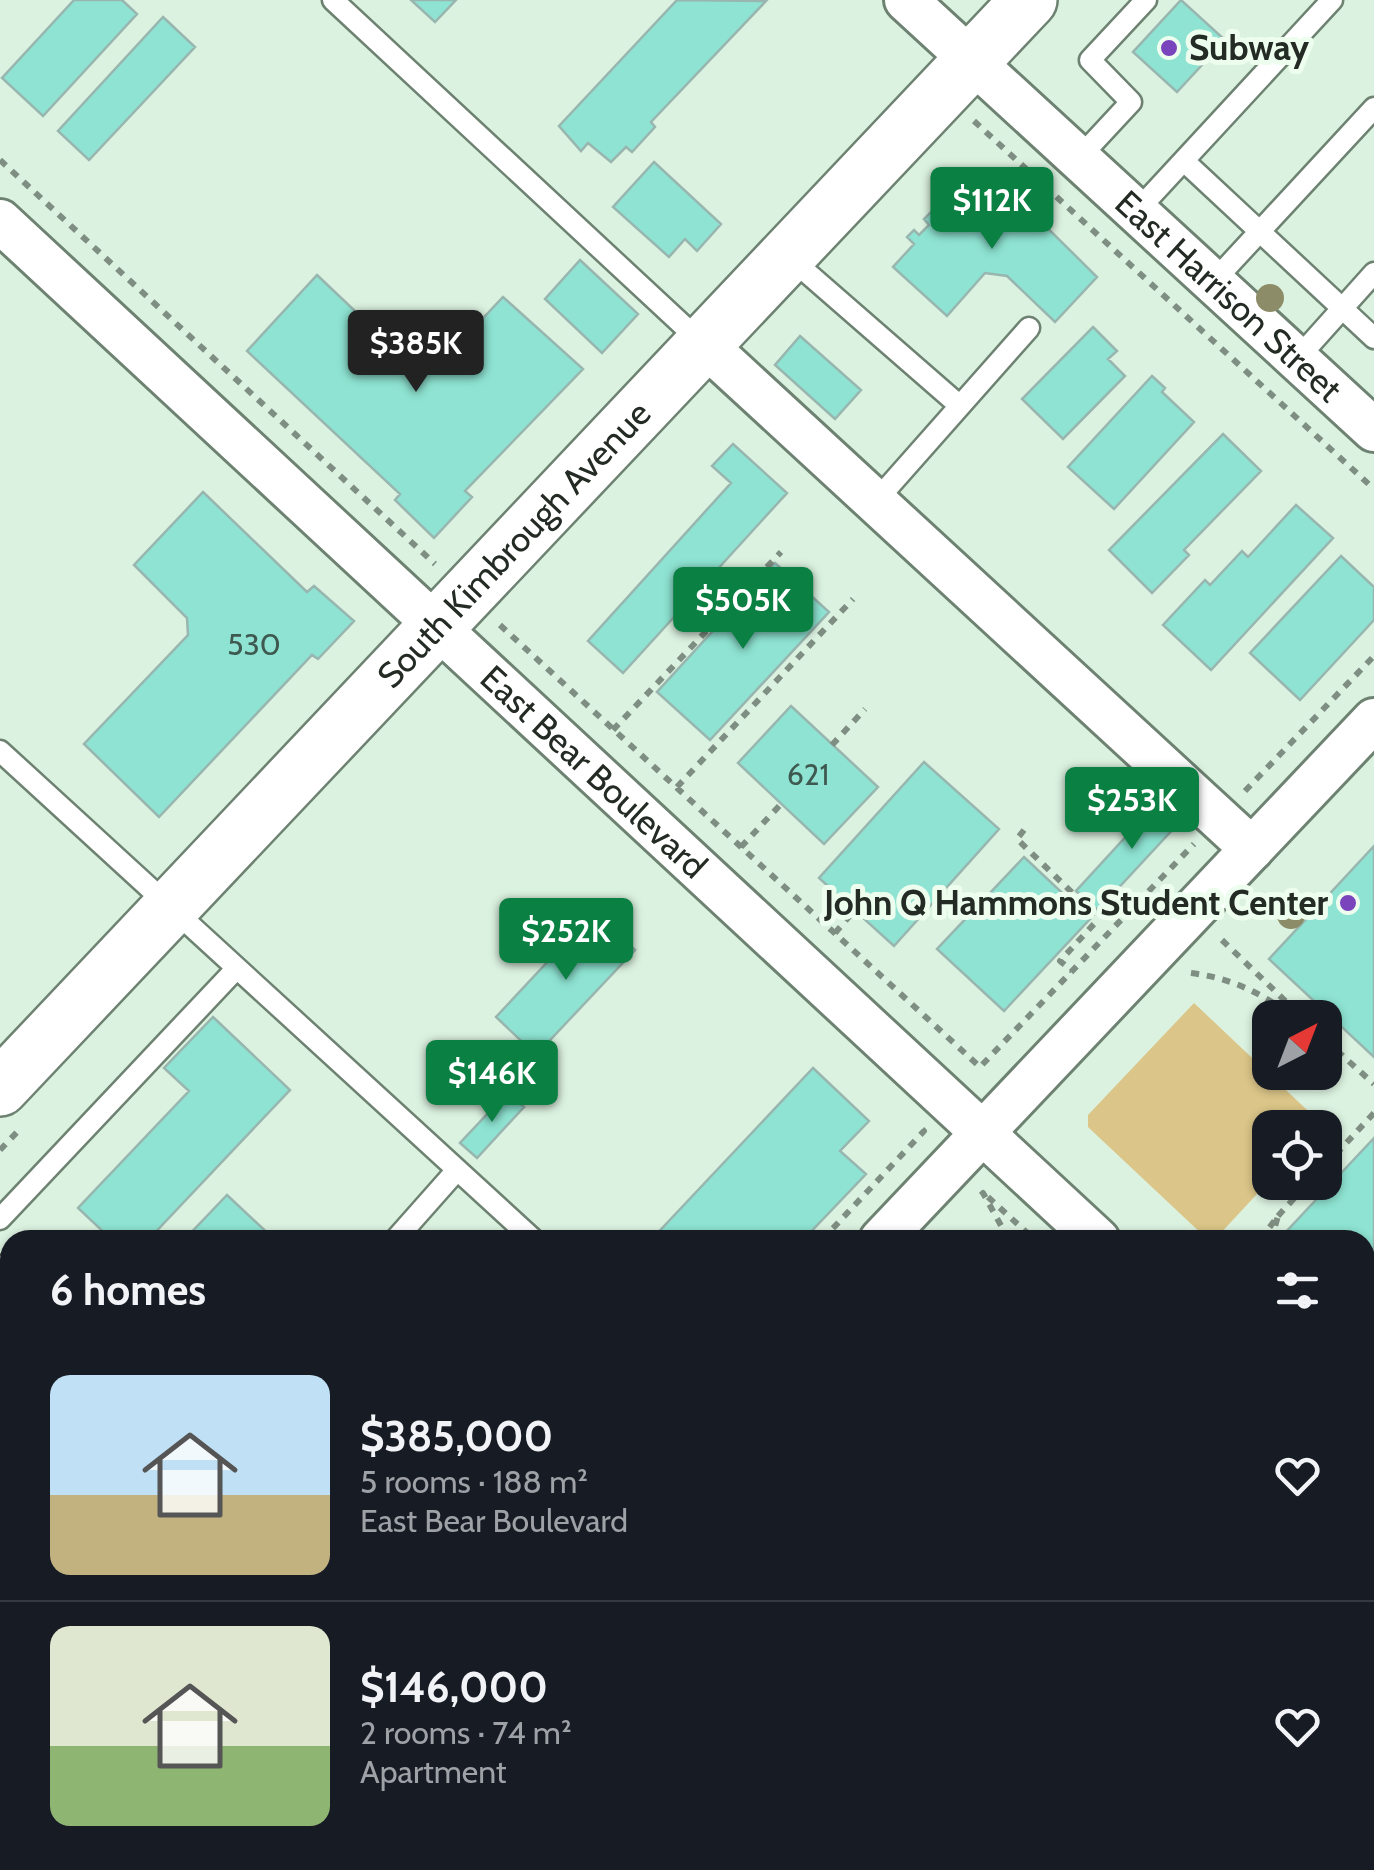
<!DOCTYPE html>
<meta charset="utf-8">
<style>
body{margin:0;font-family:Cabin,sans-serif;background:#242831;color:#f1f3f6;height:100vh;display:flex;flex-direction:column;font-size:38px;white-space:nowrap}
*{box-sizing:border-box;margin:0}
p{font-size:32px;color:#9ea1a6}
.icon{flex:none;width:55px;height:55px;fill:none;stroke:currentColor;stroke-width:2;stroke-linecap:round;stroke-linejoin:round}
.map{position:relative;flex:1;overflow:hidden}
.panel{position:absolute;left:0px;top:1230px;width:1375px;height:640px;display:flex;flex-direction:column;background:#171b24;border-radius:30px 30px 0 0;box-shadow:0 2px 8px #0004}
.panel>*{flex:none}
.needle{width:65px;rotate:42deg}
.buttons{position:absolute;left:1252px;top:1000px;display:grid;gap:20px}
.buttons a{display:grid;place-items:center;width:90px;height:90px;border-radius:20px;background:#171b24;box-shadow:0 2px 8px #0004;font-size:50px}
.price{position:absolute;translate:-50% -85px;padding:0 22px;border-radius:10px;background:#0b8043;color:#fff;font-size:32px;line-height:65px;filter:drop-shadow(0 2px 5px #0008)}
.price::after{content:'';position:absolute;left:50%;top:60px;width:30px;height:22px;margin-left:-15px;background:inherit;clip-path:polygon(0 0,100% 0,50% 100%)}
.price.selected{background:#222;color:#fff}
ul{padding:0;list-style:none}
li{display:flex;align-items:center;gap:30px;height:250px;padding:0 50px}
li+li{border-top:2px solid #363941}
li span{display:grid;place-items:center;flex:none;width:280px;height:200px;border-radius:20px;color:#555}
li>.icon{margin-inline-start:auto}
span .icon{width:120px;height:120px;fill:#fffc;stroke-width:1}
li b{font-size:42px}
h2{display:flex;justify-content:space-between;align-items:center;height:120px;padding:0 50px;font-size:42px}
.map>svg:first-child{display:block}
</style>
<div class="map">
<svg width="1374" height="1870" viewBox="0 0 1374 1870">
<rect width="100%" height="100%" fill="#dcf2e0"/>
<path fill="#dbc588" d="M1194,1003L1323,1125L1320,1127L1270,1128V1180L1218,1236H1204L1088,1127V1115Z
M1374,1723V1870H1239L1249,1860H1365V1733Z"/>
<path fill="#8ee3d2" stroke="#98b6af" stroke-width="2.5" d="M74,0H122L137,14L43,116L2,78Z
M411,0H456L435,22Z
M677,0L766,1L651,122L655,127L632,152L626,147L611,162L588,143L581,151L559,126Z
M1181,0L1225,40L1177,92L1133,52Z
M163,17L195,47L89,160L58,131Z
M654,162L721,224L697,251L685,239L669,257L613,207Z
M980,171L1003,193L1008,189L1097,277L1055,322L1007,276L985,273L947,316L893,267L914,244L907,237L914,230L919,235L929,225L924,219L934,209L942,216L952,205L943,198L952,187L959,193Z
M580,260L638,314L602,353L545,299Z
M317,275L416,369L436,368L503,297L583,369L465,491L472,497L434,538L395,500L400,494L247,351Z
M1093,327L1117,351L1108,359L1125,376L1063,439L1022,399Z
M800,336L861,390L835,419L775,365Z
M1152,376L1165,388L1162,392L1194,422L1114,509L1068,467Z
M1223,434L1261,471L1184,550L1189,555L1152,593L1109,550Z
M733,444L787,493L623,673L588,641L731,483L712,466Z
M203,492L307,592L314,586L354,621L318,659L312,655L159,817L84,744L188,635L187,618L134,565Z
M1296,505L1333,538L1211,670L1163,625L1205,580L1210,585L1242,551L1248,557Z
M1341,556L1374,587V620L1300,700L1250,653Z
M775,563L829,612L710,740L657,692Z
M791,706L878,787L824,844L738,763Z
M924,762L999,829L894,946L819,878Z
M1165,794L1187,814L1098,910L1076,891Z
M1374,846V1057L1269,959Z
M1024,857L1090,919L1004,1011L937,949Z
M595,911L635,950L536,1055L496,1017Z
M213,1017L290,1090L148,1240H112L78,1208L189,1091L164,1068Z
M813,1068L869,1121L840,1151L866,1174L803,1240H651Z
M508,1092L524,1107L477,1158L460,1143Z
M1374,1138V1318L1365,1309V1240H1290L1284,1234Z
M227,1195L275,1240H184Z
M10,1632V1792L0,1782V1642Z
M78,1860H223L214,1870H89Z"/>
<g fill="none" stroke-linecap="round" stroke-linejoin="round">
<g stroke="#6e8272" stroke-width="25">
<path id="service" d="M333,0L702,343
M1078,159L1131,102L1090,60L1146,0
M1184,161L1374,338
M1136,212L1332,0
M789,257L960,406
M1213,282L1374,108
M1297,359L1374,273
M875,502L1029,328
M0,751L534,1240
M0,1219L236,969
M395,1240L457,1170
M0,1401L10,1411
M0,1542L10,1532
M0,1824L10,1833
M40,1860L51,1870
M0,1863L10,1852"/>
</g>
<g stroke="#6e8272" stroke-width="48">
<g id="minor">
<path id="s1" d="M906,0L1374,430"/>
<path id="s2" d="M0,221L1098,1240"/>
<path d="M704,344L1252,849"/>
<path d="M881,1240L1374,720"/>
<path d="M0,1277L10,1286"/>
<path d="M1365,1484L1374,1492"/>
<path d="M633,1860L644,1870"/>
<path d="M297,1870L307,1860"/>
</g>
</g>
<g stroke="#6e8272" stroke-width="60">
<g id="secondary">
<path id="s3" d="M0,1088L1029,0"/>
</g>
</g>
<path stroke="#7f8e82" stroke-width="6" stroke-dasharray="8 8" stroke-linecap="butt" d="M974,121L1374,489
M0,160L435,564
M500,625L980,1067L1194,844
M613,730L781,552
M832,745L865,709
M677,787L853,599
M1245,791L1374,656
M1024,830L1017,839L1090,910L1094,924L1060,961L1072,971
M741,847L781,804
M835,933L853,912
M1222,940L1303,1018
M1191,973C1235,979 1260,993 1296,1018
M1325,1040L1374,1084
M0,1150L21,1128
M1325,1166L1374,1113
M981,1195L983,1193L1009,1240
M988,1197L1035,1240
M1278,1216L1309,1182
M822,1240L924,1131L921,1128
M1260,1240L1278,1216L1271,1240
M1365,1539L1374,1547
M1365,1724L1374,1714
M555,1860L567,1870
M687,1860L698,1870
M347,1870L356,1860
M1230,1870L1239,1860"/>
<use href="#service" stroke="#fff" stroke-width="20"/>
<use href="#minor" stroke="#fff" stroke-width="42"/>
<use href="#secondary" stroke="#fff" stroke-width="55"/>
</g>
<g fill="#8c8d68">
<circle cx="1270" cy="298" r="14"/>
<circle cx="1291" cy="915" r="14"/>
</g>
<g fill="#7a45bc" stroke="#edfeef" stroke-width="4">
<circle cx="1169" cy="48" r="10"/>
<circle cx="1348" cy="903" r="10"/>
</g>
<g text-anchor="middle" stroke-width="10" stroke-linejoin="round" paint-order="stroke">
<g font-size="30" fill="#3e5950">
<text x="254" y="655">530</text>
<text x="808" y="785">621</text>
</g>
<g font-size="35" font-weight="bold" fill="#232b24" stroke="#edfeef" text-anchor="start">
<text x="1189" y="60">Subway</text>
<text x="1328" y="915" text-anchor="end">John Q Hammons Student Center</text>
</g>
<g font-size="35" fill="#232b24" stroke="#edfeef">
<text dy="12" stroke="none"><textPath href="#s1" startOffset="438">East Harrison Street</textPath></text>
<text dy="12" stroke="none"><textPath href="#s3" startOffset="748">South Kimbrough Avenue</textPath></text>
<text dy="12" stroke="none"><textPath href="#s2" startOffset="810">East Bear Boulevard</textPath></text>
</g>
</g>
</svg>
<div class="buttons">
<a><svg class="needle" viewBox="-14 -14 28 28"><path d="M0-13l5 13h-10z" fill="#e53935"/><path d="M0 13l5-13h-10z" fill="#9ea1a6"/></svg></a>
<a><svg class="icon" aria-label="locate" viewBox="0 0 24 24"><circle cx="12" cy="12" r="6"/><path d="M12 2v4M12 18v4M2 12h4M18 12h4"/></svg></a>
</div>
<b class="price" style="left:992px;top:252px">$112K</b>
<b class="price selected" style="left:416px;top:395px">$385K</b>
<b class="price" style="left:743px;top:652px">$505K</b>
<b class="price" style="left:1132px;top:852px">$253K</b>
<b class="price" style="left:566px;top:983px">$252K</b>
<b class="price" style="left:492px;top:1125px">$146K</b>
<section class="panel">
<h2>6 homes<svg class="icon" aria-label="filters" viewBox="0 0 24 24"><path d="M4 7h16M4 17h16"/><circle cx="9" cy="7" r="2"/><circle cx="15" cy="17" r="2"/></svg></h2>
<ul>
<li><span style="background:linear-gradient(#bfe0f5 60%,#c2b280 0)"><svg class="icon" aria-label="home" viewBox="0 0 24 24"><path d="M3 11l9-7 9 7M6 9v11h12V9"/></svg></span><div><b>$385,000</b><p>5 rooms · 188 m²</p><p>East Bear Boulevard</p></div><svg class="icon" aria-label="heart" viewBox="0 0 24 24"><path d="M12 20l-8-8c-3-5 5-10 8-4 3-6 11-1 8 4z"/></svg></li>
<li><span style="background:linear-gradient(#dfe7d0 60%,#8fb573 0)"><svg class="icon" aria-label="home" viewBox="0 0 24 24"><path d="M3 11l9-7 9 7M6 9v11h12V9"/></svg></span><div><b>$146,000</b><p>2 rooms · 74 m²</p><p>Apartment</p></div><svg class="icon" aria-label="heart" viewBox="0 0 24 24"><path d="M12 20l-8-8c-3-5 5-10 8-4 3-6 11-1 8 4z"/></svg></li>
</ul>
</section>
</div>
